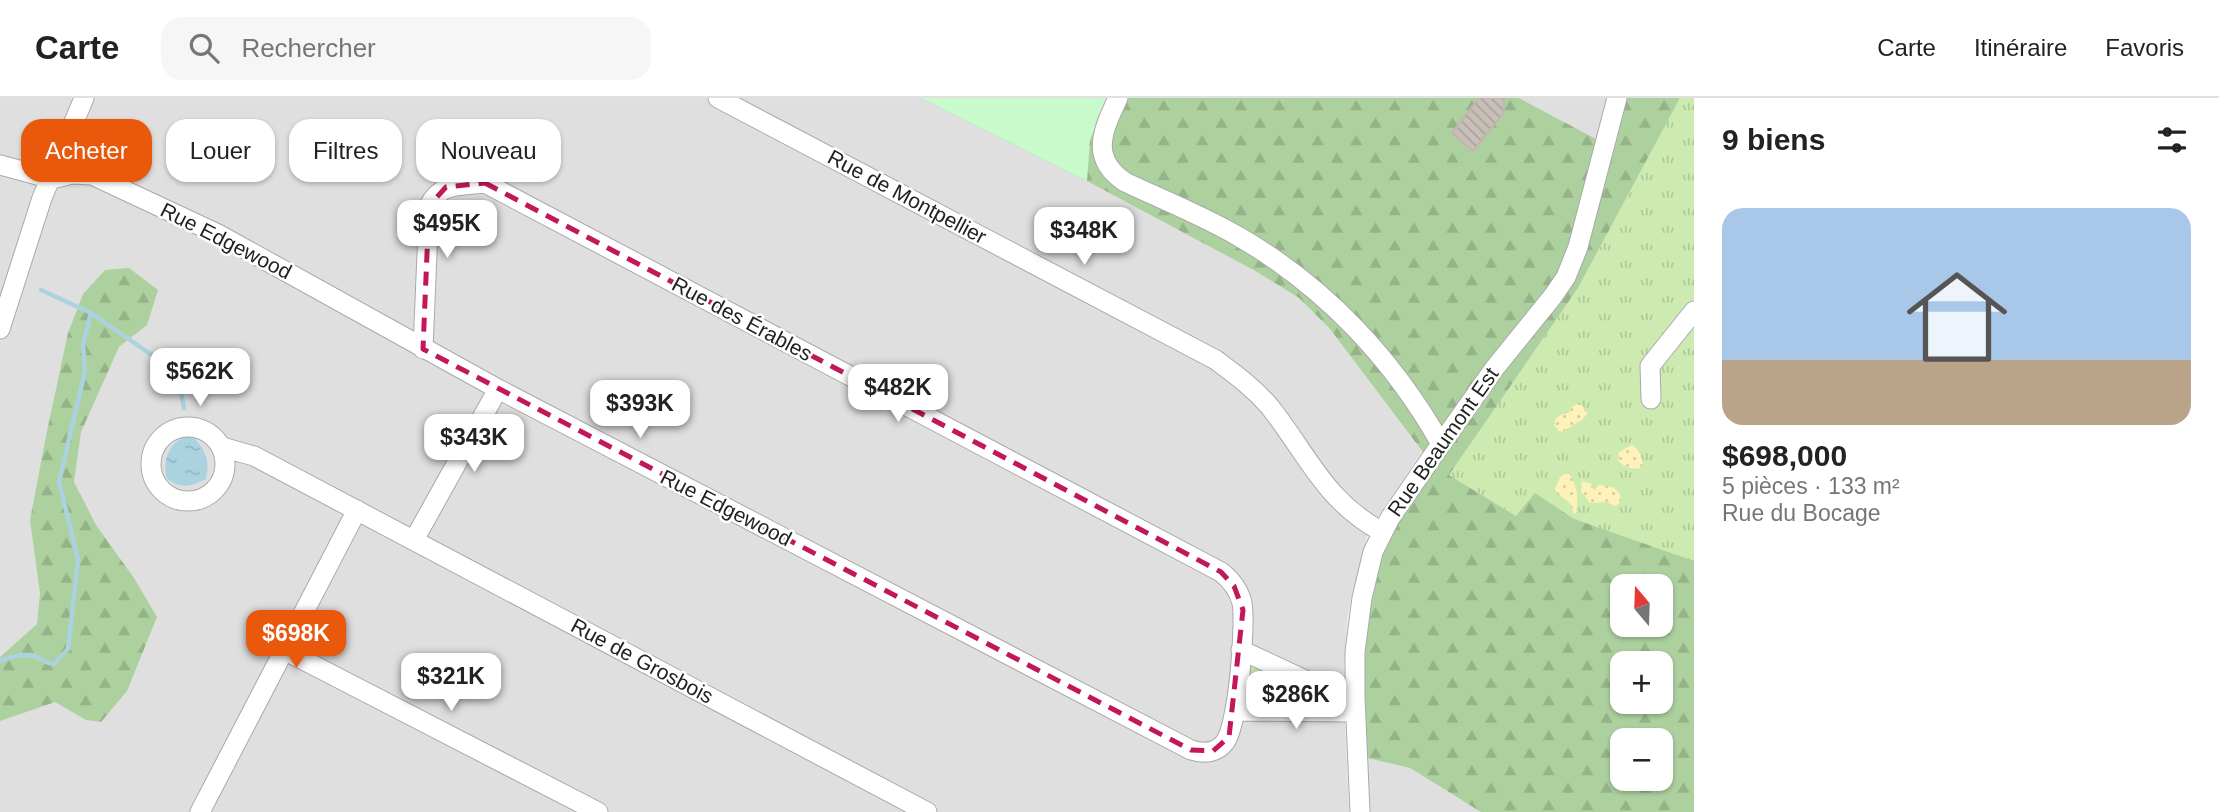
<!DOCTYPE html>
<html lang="fr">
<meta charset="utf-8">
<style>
body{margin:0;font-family:Helvetica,sans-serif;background:#f6f6f6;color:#222;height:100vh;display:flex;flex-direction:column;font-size:26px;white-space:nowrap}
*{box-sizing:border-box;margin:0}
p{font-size:23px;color:#767676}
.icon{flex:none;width:38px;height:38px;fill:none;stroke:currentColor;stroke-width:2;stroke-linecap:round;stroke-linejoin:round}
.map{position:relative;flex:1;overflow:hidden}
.panel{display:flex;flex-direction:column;background:#fff;width:525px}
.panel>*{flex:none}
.hud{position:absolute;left:21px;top:21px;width:665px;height:63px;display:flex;gap:14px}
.needle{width:46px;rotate:341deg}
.controls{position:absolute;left:1610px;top:476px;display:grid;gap:14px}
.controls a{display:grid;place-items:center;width:63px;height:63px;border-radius:14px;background:#fff;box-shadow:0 2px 5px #0004;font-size:35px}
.price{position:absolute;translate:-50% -60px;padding:0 16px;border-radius:14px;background:#fff;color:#222;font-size:23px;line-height:46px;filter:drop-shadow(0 2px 4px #0008)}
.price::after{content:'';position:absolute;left:50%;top:42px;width:21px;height:16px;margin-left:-10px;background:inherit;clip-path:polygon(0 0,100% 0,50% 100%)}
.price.current{background:#ea580c;color:#fff}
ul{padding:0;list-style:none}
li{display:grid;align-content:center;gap:14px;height:371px;padding:0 28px}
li+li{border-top:2px solid #e0e0e0}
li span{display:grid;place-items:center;height:217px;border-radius:21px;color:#555}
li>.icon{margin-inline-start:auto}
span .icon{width:126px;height:126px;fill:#fffc;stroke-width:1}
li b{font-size:30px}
h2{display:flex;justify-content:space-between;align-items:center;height:84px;padding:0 28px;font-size:30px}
.pill{padding:0 24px;border-radius:21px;background:#fff;box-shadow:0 2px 5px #0004;font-size:24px;line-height:63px}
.pill.current{background:#ea580c;color:#fff}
header{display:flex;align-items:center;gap:42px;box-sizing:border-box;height:98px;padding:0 35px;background:#fff;border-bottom:2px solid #e0e0e0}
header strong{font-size:33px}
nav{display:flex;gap:38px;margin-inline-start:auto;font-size:24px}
.search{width:490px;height:63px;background:#f6f6f6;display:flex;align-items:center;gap:18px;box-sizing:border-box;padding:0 24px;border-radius:21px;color:#767676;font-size:26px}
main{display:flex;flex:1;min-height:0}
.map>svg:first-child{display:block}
</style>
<header>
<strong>Carte</strong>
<div class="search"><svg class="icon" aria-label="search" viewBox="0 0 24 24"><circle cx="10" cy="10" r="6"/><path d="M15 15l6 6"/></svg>Rechercher</div>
<nav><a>Carte</a><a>Itinéraire</a><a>Favoris</a></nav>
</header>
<main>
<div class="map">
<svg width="1694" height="714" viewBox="0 0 1694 714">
<defs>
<pattern id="grass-tufts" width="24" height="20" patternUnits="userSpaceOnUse" patternTransform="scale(1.75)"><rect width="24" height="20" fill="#cdebb0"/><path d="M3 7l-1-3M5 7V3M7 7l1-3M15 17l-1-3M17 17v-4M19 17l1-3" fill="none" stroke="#b0c997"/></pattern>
<pattern id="forest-firs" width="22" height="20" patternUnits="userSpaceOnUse" patternTransform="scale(1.75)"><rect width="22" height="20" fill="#add19e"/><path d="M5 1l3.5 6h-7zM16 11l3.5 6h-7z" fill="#95b388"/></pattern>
<pattern id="sand-dots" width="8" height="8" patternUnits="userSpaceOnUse" patternTransform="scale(1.75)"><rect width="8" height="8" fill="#fff1ba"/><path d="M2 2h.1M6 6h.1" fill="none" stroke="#dacea0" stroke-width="1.8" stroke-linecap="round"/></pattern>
<pattern id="water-ripples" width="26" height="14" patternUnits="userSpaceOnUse" patternTransform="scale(1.75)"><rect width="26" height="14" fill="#aad3df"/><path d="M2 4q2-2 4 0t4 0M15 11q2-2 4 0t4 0" fill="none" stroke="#92b5bf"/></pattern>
<pattern id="building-back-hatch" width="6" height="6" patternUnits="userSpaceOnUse" patternTransform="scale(1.75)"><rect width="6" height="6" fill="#c7bfb8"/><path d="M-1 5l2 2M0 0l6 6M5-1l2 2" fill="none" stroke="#aba49e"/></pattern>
</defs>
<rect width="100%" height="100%" fill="#f2efe9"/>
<path fill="#e0dfdf" d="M0,0H934L1257,174L1299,200L1330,231L1422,354L1377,420L1367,439L1351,501L1347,523L1343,586L1349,714H0Z
M1519,0H1627L1613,50Z
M1366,660L1410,670L1481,714H1368Z"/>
<path fill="url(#grass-tufts)" d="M1680,0H1694V510L1661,488L1516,418L1449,377L1578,190Z
M1252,566L1320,599L1319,604L1248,601L1250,568Z"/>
<path fill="url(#forest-firs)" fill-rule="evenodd" d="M921,0H1519L1613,50L1627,0H1680L1578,190L1449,377L1516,418L1535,395L1574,421L1694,463V714H1481L1410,670L1367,660C1365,593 1358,520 1382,457C1394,425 1415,398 1434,369L1330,231L1299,200L1257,174L1087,83ZM1622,488H1661V527H1622ZM1622,565H1661V604H1622ZM1622,642H1661V681H1622Z
M129,170L158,192L147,227L119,249L81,334L74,384L96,427L134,480L157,519L127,593L101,624L86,622L55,604L0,623V559L37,526L40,495L30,422L46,338L68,235L83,196L105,172Z"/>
<path fill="url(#sand-dots)" d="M1577,306L1583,308L1587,316L1583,321L1562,334L1559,333L1554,327L1556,320L1563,316L1570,315L1569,311Z
M1632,347C1639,351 1644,361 1642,369C1634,373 1623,369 1618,362L1619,354Z
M1565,376H1569C1577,386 1580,404 1575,416L1573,415L1571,406L1556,394L1555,391L1560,379Z
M1582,383L1592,386L1594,393L1599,387L1613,389L1620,396L1621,404L1615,408L1607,404L1590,405L1581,393Z"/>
<path fill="#c8facc" d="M921,0H1108L1090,42L1087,83Z"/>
<path fill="url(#water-ripples)" d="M186,338H192C206,352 210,362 206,381C190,389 183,391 167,381C162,364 168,345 186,338Z"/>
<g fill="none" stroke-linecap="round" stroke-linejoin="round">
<path stroke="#aad3df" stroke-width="4.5" d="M91,215L172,271L180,289L184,310
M0,563C12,558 27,554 39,560C46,563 46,566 54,566L68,551L78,461L59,384L85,273L83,246L91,215L41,192"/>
</g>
<path fill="url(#building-back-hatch)" stroke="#c4b6ab" stroke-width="2" d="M1479,0H1504V15L1473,53L1452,35Z"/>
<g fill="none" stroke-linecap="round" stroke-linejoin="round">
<g stroke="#a9a9a9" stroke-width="21">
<path id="minor" d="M718,0L1216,262C1236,277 1254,290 1270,309C1308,357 1324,402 1382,434
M1118,0C1103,32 1089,60 1125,84C1163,102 1204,118 1241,140C1325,189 1393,261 1441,346
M0,67L52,81L72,76L92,77L218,136L498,291L1191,652C1204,656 1217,655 1225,644C1238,628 1246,526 1242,505C1239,492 1231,482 1221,474L485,85C461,88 440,84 429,108L423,251
M0,231L42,100L84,0
M1651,301L1650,268L1694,213
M151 366a37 37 0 1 1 74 0a37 37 0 1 1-74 0Z
M222,349L254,358L927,714
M414,442L498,291
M284,552L598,714
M1241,552L1333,595L1355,599
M1235,613L1355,614
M200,714L357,412
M1360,714L1355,599V554L1362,500L1373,454L1390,420L1441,346L1494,271L1553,198L1566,179L1578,149L1617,0"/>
</g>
<use href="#minor" stroke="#fff" stroke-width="19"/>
</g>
<path fill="none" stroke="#c2185b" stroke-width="5" stroke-dasharray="14 9" stroke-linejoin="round" d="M485,85L1221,474L1234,488L1243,512L1229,639L1213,653L1191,652L423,251L429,108L446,89Z"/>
<g text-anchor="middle" stroke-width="5" stroke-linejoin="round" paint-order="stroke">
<g font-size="21" fill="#222" stroke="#fff">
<text transform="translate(907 99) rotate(28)" y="7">Rue de Montpellier</text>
<text transform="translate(226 143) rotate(27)" y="7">Rue Edgewood</text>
<text transform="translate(742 221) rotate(28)" y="7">Rue des Érables</text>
<text transform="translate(1443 344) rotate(-55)" y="7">Rue Beaumont Est</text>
<text transform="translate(726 410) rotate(27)" y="7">Rue Edgewood</text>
<text transform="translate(642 563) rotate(28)" y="7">Rue de Grosbois</text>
</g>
</g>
</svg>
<div class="controls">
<a><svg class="needle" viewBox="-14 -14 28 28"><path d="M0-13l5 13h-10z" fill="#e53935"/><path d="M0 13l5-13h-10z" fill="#767676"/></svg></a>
<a>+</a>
<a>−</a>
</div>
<b class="price" style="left:447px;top:162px">$495K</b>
<b class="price" style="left:1084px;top:169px">$348K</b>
<b class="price" style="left:200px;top:310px">$562K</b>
<b class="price" style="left:898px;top:326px">$482K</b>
<b class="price" style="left:640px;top:342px">$393K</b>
<b class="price" style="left:474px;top:376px">$343K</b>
<b class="price current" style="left:296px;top:572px">$698K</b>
<b class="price" style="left:451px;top:615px">$321K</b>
<b class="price" style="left:1296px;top:633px">$286K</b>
<div class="hud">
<a class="pill current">Acheter</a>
<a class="pill">Louer</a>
<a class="pill">Filtres</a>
<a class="pill">Nouveau</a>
</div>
</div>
<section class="panel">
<h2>9 biens<svg class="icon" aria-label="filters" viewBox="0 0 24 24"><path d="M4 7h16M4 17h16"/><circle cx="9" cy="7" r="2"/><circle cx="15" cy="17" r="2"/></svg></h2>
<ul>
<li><span style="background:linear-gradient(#a9c7e8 70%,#b9a48a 0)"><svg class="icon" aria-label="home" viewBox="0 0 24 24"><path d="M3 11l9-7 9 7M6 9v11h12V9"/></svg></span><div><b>$698,000</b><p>5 pièces · 133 m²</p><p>Rue du Bocage</p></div></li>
</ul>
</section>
</main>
